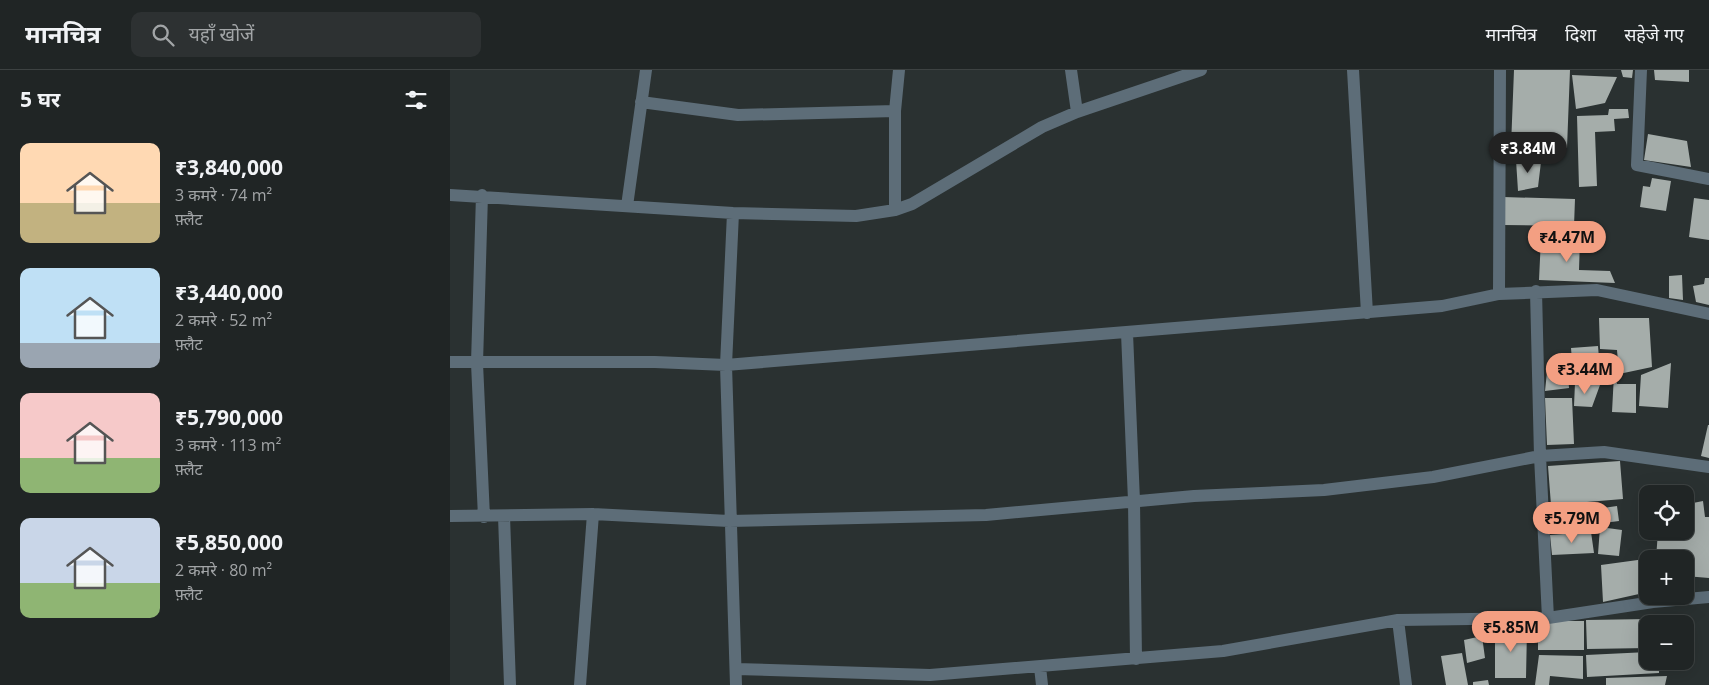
<!DOCTYPE html>
<html lang="hi">
<meta charset="utf-8">
<style>
body{margin:0;font-family:"Open Sans","Noto Sans Devanagari",sans-serif;background:#2d3132;color:#f1f3f6;height:100vh;display:flex;flex-direction:column;font-size:19px;white-space:nowrap}
*{box-sizing:border-box;margin:0}
p{font-size:16px;color:#a2a5a7}
.icon{flex:none;width:28px;height:28px;fill:none;stroke:currentColor;stroke-width:2;stroke-linecap:round;stroke-linejoin:round}
.map{position:relative;flex:1;overflow:hidden}
.drawer{display:flex;flex-direction:column;background:#202525;width:450px}
.drawer>*{flex:none}
.controls{position:absolute;left:1189px;top:415px;display:grid;gap:10px}
.controls a{display:grid;place-items:center;width:55px;height:55px;border-radius:10px;background:#202525;box-shadow:0 5px 20px #0002,0 0 0 1px #3d4242;font-size:25px}
.price{position:absolute;translate:-50% -42px;padding:0 11px;border-radius:18px;background:#f39f82;color:#111;font-size:16px;line-height:32px;filter:drop-shadow(0 1px 2px #0008)}
.price::after{content:'';position:absolute;left:50%;top:30px;width:15px;height:11px;margin-left:-8px;background:inherit;clip-path:polygon(0 0,100% 0,50% 100%)}
.price.selected{background:#222;color:#fff}
ul{padding:0;list-style:none}
li{display:flex;align-items:center;gap:15px;height:125px;padding:0 20px}
li span{display:grid;place-items:center;flex:none;width:140px;height:100px;border-radius:10px;color:#555}
li>.icon{margin-inline-start:auto}
span .icon{width:60px;height:60px;fill:#fffc;stroke-width:1}
li b{font-size:21px}
h2{display:flex;justify-content:space-between;align-items:center;height:60px;padding:0 20px;font-size:21px}
header{display:flex;align-items:center;gap:30px;box-sizing:border-box;height:70px;padding:0 25px;background:#202525;border-bottom:1px solid #3d4242}
header strong{font-size:24px}
nav{display:flex;gap:28px;margin-inline-start:auto;font-size:18px}
.search{width:350px;height:45px;background:#2d3132;display:flex;align-items:center;gap:12px;box-sizing:border-box;padding:0 18px;border-radius:10px;color:#a2a5a7;font-size:19px}
main{display:flex;flex:1;min-height:0}
.map>svg:first-child{display:block}
</style>
<header>
<strong>मानचित्र</strong>
<div class="search"><svg class="icon" aria-label="search" viewBox="0 0 24 24"><circle cx="10" cy="10" r="6"/><path d="M15 15l6 6"/></svg>यहाँ खोजें</div>
<nav><a>मानचित्र</a><a>दिशा</a><a>सहेजे गए</a></nav>
</header>
<main>
<section class="drawer">
<h2>5 घर<svg class="icon" aria-label="filters" viewBox="0 0 24 24"><path d="M4 7h16M4 17h16"/><circle cx="9" cy="7" r="2"/><circle cx="15" cy="17" r="2"/></svg></h2>
<ul>
<li><span style="background:linear-gradient(#ffd9b3 60%,#c2b280 0)"><svg class="icon" aria-label="home" viewBox="0 0 24 24"><path d="M3 11l9-7 9 7M6 9v11h12V9"/></svg></span><div><b>₹3,840,000</b><p>3 कमरे · 74 m²</p><p>फ़्लैट</p></div></li>
<li><span style="background:linear-gradient(#bfe0f5 75%,#9aa5b1 0)"><svg class="icon" aria-label="home" viewBox="0 0 24 24"><path d="M3 11l9-7 9 7M6 9v11h12V9"/></svg></span><div><b>₹3,440,000</b><p>2 कमरे · 52 m²</p><p>फ़्लैट</p></div></li>
<li><span style="background:linear-gradient(#f6c9c9 65%,#8fb573 0)"><svg class="icon" aria-label="home" viewBox="0 0 24 24"><path d="M3 11l9-7 9 7M6 9v11h12V9"/></svg></span><div><b>₹5,790,000</b><p>3 कमरे · 113 m²</p><p>फ़्लैट</p></div></li>
<li><span style="background:linear-gradient(#c9d6e8 65%,#8fb573 0)"><svg class="icon" aria-label="home" viewBox="0 0 24 24"><path d="M3 11l9-7 9 7M6 9v11h12V9"/></svg></span><div><b>₹5,850,000</b><p>2 कमरे · 80 m²</p><p>फ़्लैट</p></div></li>
</ul>
</section>
<div class="map">
<svg width="1259" height="615" viewBox="0 0 1259 615">
<rect width="100%" height="100%" fill="#2a3131"/>
<path fill="#a5adaa" d="M1064,0H1120L1117,78L1061,76Z
M1171,0H1183L1182,8L1173,7Z
M1204,0H1239V12L1205,10Z
M1122,5L1167,7L1155,33L1126,39Z
M1159,39H1178L1179,48L1164,49L1165,61L1145,62L1147,116L1129,117L1127,46L1158,45Z
M1198,64L1237,71L1241,97L1194,90Z
M1066,90L1091,92L1088,117L1068,121Z
M1202,108L1221,111L1216,141L1190,137L1193,116L1200,117Z
M1053,127L1125,129L1124,156L1053,155Z
M1244,128L1259,130V170L1239,167Z
M1091,168L1130,169L1129,200L1160,201L1165,213L1089,210Z
M1232,205L1233,230L1219,228V206Z
M1255,208H1259V235L1246,232L1243,216L1254,214Z
M1149,248H1199L1202,297L1169,304L1167,280L1150,279Z
M1148,276L1150,300L1123,303L1121,278Z
M1221,293L1218,338L1189,336L1191,305Z
M1097,302L1118,305L1119,318L1095,321Z
M1164,304L1167,314H1186V343L1162,342Z
M1125,313L1150,315L1142,337L1124,336Z
M1095,328H1122L1124,374L1097,375Z
M1258,355H1259V388L1251,386Z
M1170,391L1173,429L1101,435L1098,396Z
M1253,431L1255,447H1259V508L1235,506V489H1206L1208,461H1235L1243,433Z
M1167,436L1169,451L1099,460L1097,446Z
M1150,457L1172,460L1169,486L1148,484Z
M1141,462L1144,483L1102,485L1100,465Z
M1195,489L1198,522L1153,532L1151,495Z
M1199,549L1198,578L1137,579L1136,550Z
M1088,551H1134V580H1088Z
M1045,558L1077,559L1076,608H1045Z
M1032,566L1035,588L1017,593L1014,570Z
M1198,582V591H1209V603L1137,607L1136,585Z
M1012,583L1018,615H996L991,586Z
M1089,585L1133,586V609L1100,606L1099,615H1085Z
M1217,606L1215,615H1156V608Z
M1038,610L1039,615H1023V612Z"/>
<g fill="none" stroke-linecap="round" stroke-linejoin="round">
<path stroke="#5d6d78" stroke-width="12" d="M621,0L627,42
M903,0L917,243
M1191,0L1187,95L1259,109
M191,32L288,45L445,41
M0,125L283,143L406,146L445,140L462,134L592,57L627,42L751,0
M32,125L27,293L34,447
M177,136L196,0
M445,140V41L449,0
M283,143L276,295L286,615
M1086,221L1090,386L1098,548
M1049,224L1050,0
M677,263L684,431L686,589
M0,292H205L276,295L992,236L1049,224L1147,220L1259,244
M0,446L143,444L279,451L536,445L744,426L874,420L983,407L1090,386L1154,382L1259,397
M54,446L60,615
M948,550L956,615
M590,597L592,615
M286,599L480,605L773,581L948,550L1098,548L1203,532L1259,527
M130,615L143,444"/>
</g>
</svg>
<div class="controls">
<a><svg class="icon" aria-label="locate" viewBox="0 0 24 24"><circle cx="12" cy="12" r="6"/><path d="M12 2v4M12 18v4M2 12h4M18 12h4"/></svg></a>
<a>+</a>
<a>−</a>
</div>
<b class="price selected" style="left:1078px;top:104px">₹3.84M</b>
<b class="price" style="left:1117px;top:193px">₹4.47M</b>
<b class="price" style="left:1135px;top:325px">₹3.44M</b>
<b class="price" style="left:1122px;top:474px">₹5.79M</b>
<b class="price" style="left:1061px;top:583px">₹5.85M</b>
</div>
</main>
